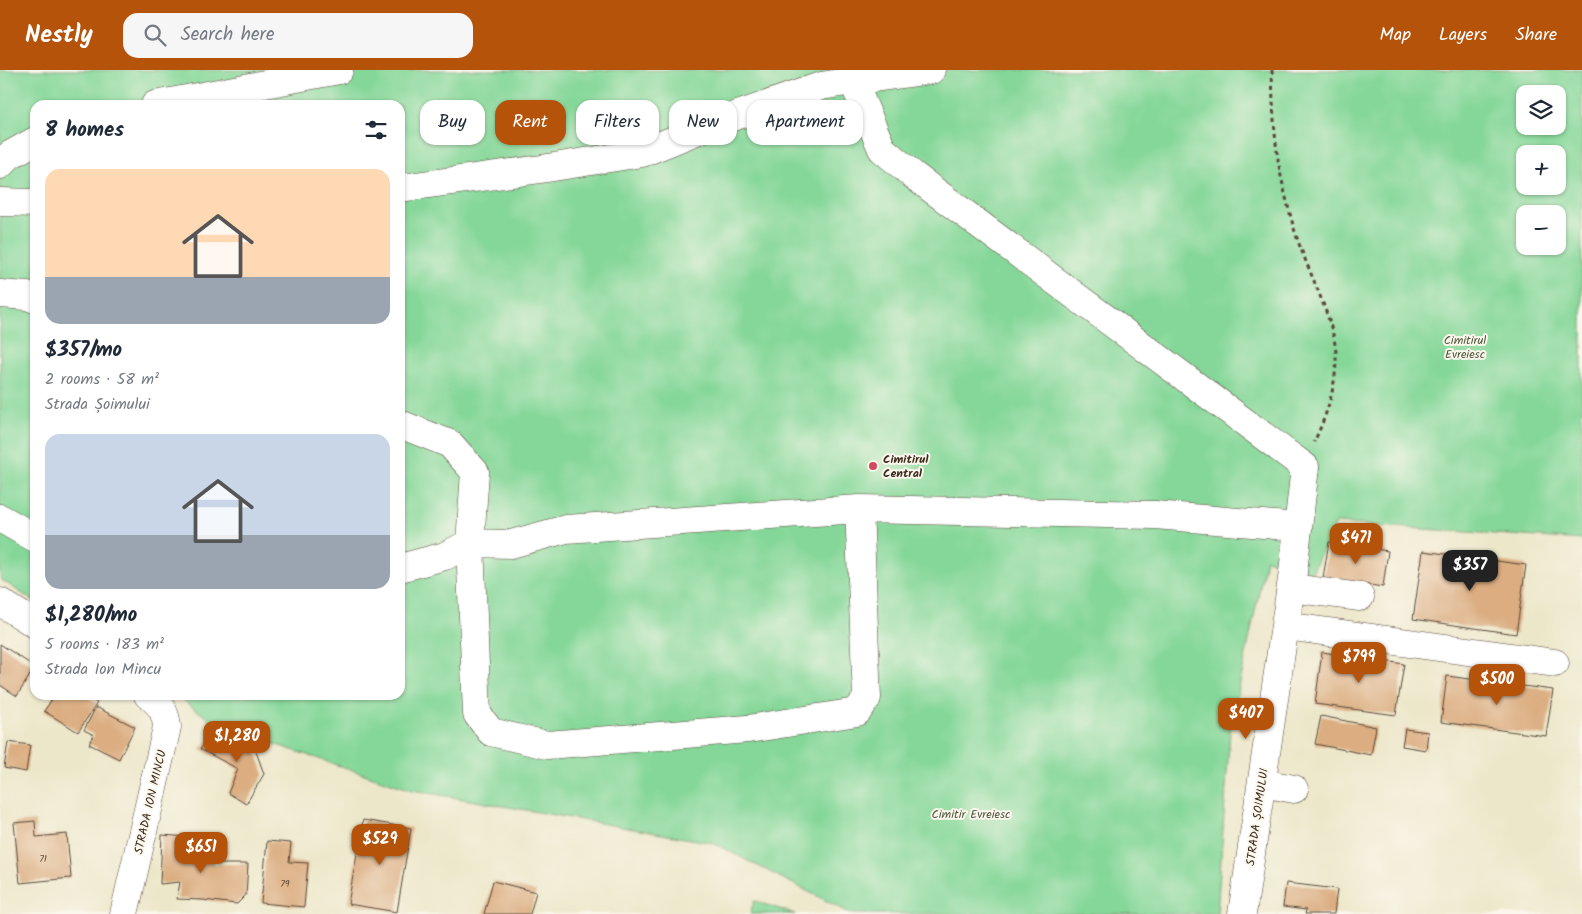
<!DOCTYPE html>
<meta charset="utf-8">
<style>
body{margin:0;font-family:Kalam,sans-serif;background:#f6f6f7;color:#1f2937;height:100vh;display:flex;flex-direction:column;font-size:19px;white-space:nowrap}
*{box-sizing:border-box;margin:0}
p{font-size:16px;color:#747a83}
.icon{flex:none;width:28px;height:28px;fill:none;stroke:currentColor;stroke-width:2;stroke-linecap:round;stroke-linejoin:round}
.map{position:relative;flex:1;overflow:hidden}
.sheet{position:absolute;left:30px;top:30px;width:375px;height:600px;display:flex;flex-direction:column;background:#fff;border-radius:15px;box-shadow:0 1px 4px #0004}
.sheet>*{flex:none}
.banner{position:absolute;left:420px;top:30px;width:475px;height:45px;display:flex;gap:10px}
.tools{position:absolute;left:1516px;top:15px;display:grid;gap:10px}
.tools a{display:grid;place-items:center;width:50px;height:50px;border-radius:10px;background:#fff;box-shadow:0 1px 4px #0004;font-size:25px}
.price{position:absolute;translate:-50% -42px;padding:0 11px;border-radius:10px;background:#b45309;color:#fff;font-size:16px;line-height:32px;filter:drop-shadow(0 1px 2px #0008)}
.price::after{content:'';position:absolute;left:50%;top:30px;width:15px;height:11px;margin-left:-8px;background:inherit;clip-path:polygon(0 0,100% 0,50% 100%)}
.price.selected{background:#222;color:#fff}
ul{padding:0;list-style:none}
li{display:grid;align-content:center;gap:10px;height:265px;padding:0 15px}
li span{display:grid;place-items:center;height:155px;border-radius:15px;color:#555}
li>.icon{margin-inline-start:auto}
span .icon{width:90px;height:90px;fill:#fffc;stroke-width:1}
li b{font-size:21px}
h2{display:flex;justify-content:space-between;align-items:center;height:60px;padding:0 15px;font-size:21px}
.pill{padding:0 18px;border-radius:15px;background:#fff;box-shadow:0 1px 4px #0004;font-size:18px;line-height:45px}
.pill.selected{background:#b45309;color:#fff}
header{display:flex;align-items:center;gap:30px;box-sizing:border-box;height:70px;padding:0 25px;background:#b45309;color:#fff}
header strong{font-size:24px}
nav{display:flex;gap:28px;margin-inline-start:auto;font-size:18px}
.search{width:350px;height:45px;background:#f6f6f7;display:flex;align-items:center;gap:12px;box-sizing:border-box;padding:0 18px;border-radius:15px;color:#747a83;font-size:19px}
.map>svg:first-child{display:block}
</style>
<header>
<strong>Nestly</strong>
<div class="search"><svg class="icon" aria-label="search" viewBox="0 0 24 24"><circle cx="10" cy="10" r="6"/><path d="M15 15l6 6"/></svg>Search here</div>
<nav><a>Map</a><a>Layers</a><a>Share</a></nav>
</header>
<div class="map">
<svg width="1582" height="844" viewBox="0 0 1582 844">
<rect width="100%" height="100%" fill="#fbf7ec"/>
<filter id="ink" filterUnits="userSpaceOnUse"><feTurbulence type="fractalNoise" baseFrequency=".02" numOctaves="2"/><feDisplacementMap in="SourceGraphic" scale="10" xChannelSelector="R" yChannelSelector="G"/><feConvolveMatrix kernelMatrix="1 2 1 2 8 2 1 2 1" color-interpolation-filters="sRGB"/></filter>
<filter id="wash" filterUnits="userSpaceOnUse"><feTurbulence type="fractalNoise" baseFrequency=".0096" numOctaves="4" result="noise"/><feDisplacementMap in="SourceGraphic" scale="20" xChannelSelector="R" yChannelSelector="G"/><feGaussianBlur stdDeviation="1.12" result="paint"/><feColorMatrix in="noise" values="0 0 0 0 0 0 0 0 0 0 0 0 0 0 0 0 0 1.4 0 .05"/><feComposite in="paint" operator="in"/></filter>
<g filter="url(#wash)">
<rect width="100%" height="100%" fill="#ede7ca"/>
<path fill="#84d798" stroke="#60805b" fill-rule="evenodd" d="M0,0H1582V470L1336,453L1312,502L1266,489L1230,661L1217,844H852L713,773L412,720L217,655L176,625H400V35H35V532L0,509ZM1525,24H1558V56H1525ZM1525,84H1558V116H1525ZM1525,144H1558V176H1525Z
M754,831H755L795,844H750Z"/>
<g id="blocks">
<path fill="#dbad81" d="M1329,472L1388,481L1383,517L1323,508Z
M1423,481L1526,495L1516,564L1413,549Z
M0,574L35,597L17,626L0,615Z
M1322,582L1404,594L1396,645L1315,634Z
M1447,606L1553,620L1546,666L1441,652Z
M55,625H85L97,633L78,662L44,641Z
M96,637L135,657L119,689L89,674L94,665L84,660Z
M1321,646L1376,657L1371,685L1315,674Z
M1405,659L1428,662L1426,680L1402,676Z
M218,660L253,673L264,704L246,734L228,723L238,699L200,679Z
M8,672L30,675L26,702L4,698Z
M363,750L411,758L397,842L348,834Z
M35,751L36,767L67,764L71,808L20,813L14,753Z
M162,765L189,767V777L196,781L198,789L214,785V794H248L246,825L237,834L203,830L177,829L180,812L160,814Z
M267,771L291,773L289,792L308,793L304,837L261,833Z
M493,811L536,822L530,844H484Z
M1286,813L1337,819L1334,844H1305L1306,840L1283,837Z"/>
</g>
</g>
<g filter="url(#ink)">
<use href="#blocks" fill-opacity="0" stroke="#564638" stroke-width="1"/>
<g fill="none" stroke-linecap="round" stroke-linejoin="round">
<g stroke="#564638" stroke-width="29">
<path id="minor" d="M931,0L853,11L882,79L913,105L1305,397L1293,502L1242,844
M155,35L339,0
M0,95L10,85L35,71
M400,118L541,99L642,83L718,52L821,16L853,11
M0,132L35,133
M0,224L27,226L35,229
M400,354L450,374L475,402L470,473L477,644L491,662L547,675L748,659L857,642L867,628L859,439
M0,448L35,468
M400,498L445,486L470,473L511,474L566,459L859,439L1155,445L1298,457
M1291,518L1360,527
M0,532L35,554
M1285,556L1555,593
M1262,713L1294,719
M124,844L167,657C166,642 160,633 148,625"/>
</g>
<path stroke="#564638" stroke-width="3" stroke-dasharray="4 4" stroke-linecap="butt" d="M1272,0C1273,35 1274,72 1281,106C1286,128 1293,159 1301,179C1312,208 1335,255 1336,284C1337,314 1327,345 1314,372"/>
<use href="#minor" stroke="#fff" stroke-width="28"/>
</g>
</g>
<circle fill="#d1495b" stroke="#fbf7ec" stroke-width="2" cx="873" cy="396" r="5"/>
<g text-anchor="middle" stroke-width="4" stroke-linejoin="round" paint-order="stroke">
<g font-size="10" fill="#634b37">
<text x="43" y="792">71</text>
<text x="285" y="817">79</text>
</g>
<g font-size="12" fill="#4d553c" stroke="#fbf7ec">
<text x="1465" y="274">Cimitirul<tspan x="1465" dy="14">Evreiesc</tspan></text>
<text x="971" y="748">Cimitir Evreiesc</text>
</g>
<g font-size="12" font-weight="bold" fill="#3b2a1e" stroke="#fbf7ec" text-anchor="start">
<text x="883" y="393">Cimitirul<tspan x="883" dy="14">Central</tspan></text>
</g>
<g font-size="12" fill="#3b2a1e" stroke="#fbf7ec">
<text transform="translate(150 732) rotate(-77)" y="4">STRADA ION MINCU</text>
<text transform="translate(1257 747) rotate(-82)" y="4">STRADA ȘOIMULUI</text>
</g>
</g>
</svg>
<div class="tools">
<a><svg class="icon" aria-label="layers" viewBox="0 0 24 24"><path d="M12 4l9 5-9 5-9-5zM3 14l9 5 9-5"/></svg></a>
<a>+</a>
<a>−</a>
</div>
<b class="price" style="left:1356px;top:495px">$471</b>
<b class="price selected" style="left:1470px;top:522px">$357</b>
<b class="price" style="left:1359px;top:614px">$799</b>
<b class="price" style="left:1497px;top:636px">$500</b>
<b class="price" style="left:1246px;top:670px">$407</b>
<b class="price" style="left:237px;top:693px">$1,280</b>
<b class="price" style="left:380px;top:796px">$529</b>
<b class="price" style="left:201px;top:804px">$651</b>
<div class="banner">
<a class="pill">Buy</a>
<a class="pill selected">Rent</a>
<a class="pill">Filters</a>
<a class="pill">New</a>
<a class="pill">Apartment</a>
</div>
<section class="sheet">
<h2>8 homes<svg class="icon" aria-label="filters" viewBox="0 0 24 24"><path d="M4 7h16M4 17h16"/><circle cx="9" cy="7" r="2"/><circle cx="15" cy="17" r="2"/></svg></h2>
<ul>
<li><span style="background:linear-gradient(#ffd9b3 70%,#9aa5b1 0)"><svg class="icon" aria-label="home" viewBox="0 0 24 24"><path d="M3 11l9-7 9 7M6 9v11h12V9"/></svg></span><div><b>$357/mo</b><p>2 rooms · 58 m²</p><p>Strada Șoimului</p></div></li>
<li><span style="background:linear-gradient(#c9d6e8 65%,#9aa5b1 0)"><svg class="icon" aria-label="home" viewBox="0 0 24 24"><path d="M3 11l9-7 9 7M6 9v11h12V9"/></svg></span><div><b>$1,280/mo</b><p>5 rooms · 183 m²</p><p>Strada Ion Mincu</p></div></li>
</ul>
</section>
</div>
